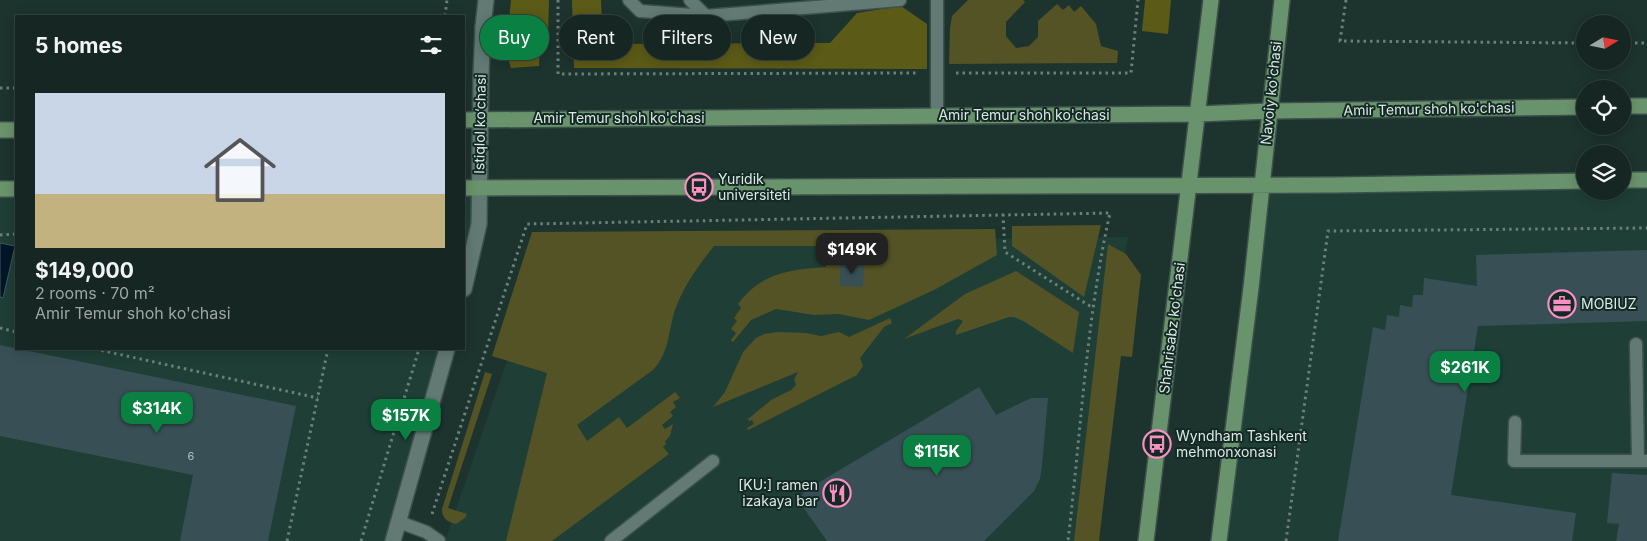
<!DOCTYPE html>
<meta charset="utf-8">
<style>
body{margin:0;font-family:Inter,sans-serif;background:#23322f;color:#f1f3f6;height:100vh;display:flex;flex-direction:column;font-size:19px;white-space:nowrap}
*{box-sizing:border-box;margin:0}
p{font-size:16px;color:#9ea5a5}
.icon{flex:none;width:28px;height:28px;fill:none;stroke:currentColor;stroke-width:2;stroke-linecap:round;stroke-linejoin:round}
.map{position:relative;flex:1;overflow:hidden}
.sheet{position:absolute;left:15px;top:15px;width:450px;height:335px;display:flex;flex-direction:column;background:#162622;border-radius:0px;box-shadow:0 2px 12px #0003,0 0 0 1px #354340}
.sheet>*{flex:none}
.guide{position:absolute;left:480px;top:15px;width:475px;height:45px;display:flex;gap:10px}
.needle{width:32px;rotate:80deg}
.tools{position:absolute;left:1576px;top:15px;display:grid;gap:10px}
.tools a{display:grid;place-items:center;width:55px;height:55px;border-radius:50%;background:#162622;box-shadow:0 2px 12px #0003,0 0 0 1px #354340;font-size:25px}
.price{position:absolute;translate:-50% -42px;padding:0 11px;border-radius:10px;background:#0b8043;color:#fff;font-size:16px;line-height:32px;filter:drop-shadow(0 1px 2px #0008)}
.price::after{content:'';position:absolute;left:50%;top:30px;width:15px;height:11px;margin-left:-8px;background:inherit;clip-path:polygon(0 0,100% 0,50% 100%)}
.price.current{background:#222;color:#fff}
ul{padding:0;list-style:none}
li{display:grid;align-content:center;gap:10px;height:265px;padding:0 20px}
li+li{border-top:1px solid #354340}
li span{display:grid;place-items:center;height:155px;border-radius:0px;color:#555}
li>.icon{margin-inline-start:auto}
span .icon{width:90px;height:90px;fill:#fffc;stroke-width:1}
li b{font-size:21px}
h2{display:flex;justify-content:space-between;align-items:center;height:60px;padding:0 20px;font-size:21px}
.tag{padding:0 18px;border-radius:22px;background:#162622;box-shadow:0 2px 12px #0003,0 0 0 1px #354340;font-size:18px;line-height:45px}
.tag.current{background:#0b8043;color:#fff}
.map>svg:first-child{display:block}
</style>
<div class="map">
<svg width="1647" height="541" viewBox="0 0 1647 541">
<rect width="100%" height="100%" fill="#1d332d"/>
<path fill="#1e3e36" d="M1623,180H1647V541H1219L1262,185L1585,181V191H1622Z
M464,188H479L464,289Z
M0,189H16V349H447L393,541H0Z
M1128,237L1074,541H445L547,244Z"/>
<path fill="#545325" d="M968,0H1023L1025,2L1006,22V36L1016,48L1029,46L1038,37V21L1057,4L1063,10L1069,5L1074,12L1081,6L1096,24L1101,46L1118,51L1117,63L949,64L950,28L952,16Z
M1101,225L1084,297L1012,246V226Z
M995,229L997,255L934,290L869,320L839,314L814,315L776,309L751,320L733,342L731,340L736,333L731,329L737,321L734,318L741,308L738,304C762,272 789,270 826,267V246H714C698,266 682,288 674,313C668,334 669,353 653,370L577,425L587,441L619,417L627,428L675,392L680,398L673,402L676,407L670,412L673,416L662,425L665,429L673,424L670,436L665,441L666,444L663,447L669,454L552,541H506L547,373L492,356L532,232Z
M1108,244L1126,254L1141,275L1132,357L1121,356L1099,541H1074Z
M1016,271L1079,312L1073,353L1025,322L1014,317H1009L956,335V331L963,321L958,319L904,339L965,294Z
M890,318L892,323L884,327L860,358L863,366L857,375L748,430L747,428L754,424L752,420L749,421L748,419L771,400L791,390L796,385L794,380L798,372L713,407L725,392L743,352L756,338L764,334L777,332L806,333L821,336L839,332L849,337Z
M485,372L492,374L448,508L467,514L465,518L456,524C447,522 442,518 442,509Z"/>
<path fill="#5c5a17" d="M511,0H549L548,38L540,41L539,66L511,68L506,51Z
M572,0H601L603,44L830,43L857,13L901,6L927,24V69L574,68Z
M1145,0H1171L1168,34L1142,31Z"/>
<path fill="#031627" stroke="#445560" d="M0,243L15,246L3,298L0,297Z"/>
<path fill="#385055" d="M1647,250V321L1478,326L1451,495L1576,513L1572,541H1338L1373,327L1385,330L1387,315L1399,317L1400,305L1412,307L1413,295H1423L1424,278L1477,286L1476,255Z
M840,264H864L863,287L840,286Z
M0,345L296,406L268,541H180L193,475L0,436Z
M979,387L996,415L1031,398H1048L1042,466L1040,479L1034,491L984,541H827L803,507L801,496L806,490Z
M1612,473L1647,475V541H1616L1619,524L1607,523Z"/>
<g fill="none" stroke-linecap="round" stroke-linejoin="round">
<g stroke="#3d504c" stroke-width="15">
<path id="lane" d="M629,0L640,11L706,16L900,0
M690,0L706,16
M937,0V116
M1636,344L1638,460
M1515,422L1514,461H1647
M399,522L426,532L439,541
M611,541L713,461"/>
</g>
<g stroke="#3d504c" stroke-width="18">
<path id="street" d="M464,289L479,224L481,75L483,27L486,0
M393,541L447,349"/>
</g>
<g stroke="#3d504c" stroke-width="18">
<path id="primary" d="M1622,106H1647
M464,120L1198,114L1269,111L1585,107
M0,130H16
M1622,180H1647
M464,188L1335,185L1585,181
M0,189H16
M1146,541L1211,0
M1219,541L1251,288L1282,0"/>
</g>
<path stroke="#6d7f7a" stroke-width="3" stroke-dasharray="2.5 4" stroke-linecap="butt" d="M558,0V74L917,73
M1346,0L1340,41L1585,43
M445,16L447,0
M1622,43H1647
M956,73H1131L1138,0
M0,88H16
M1003,214L1005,252L1093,308
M0,235L16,234
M0,328L16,332
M95,349L318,398
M432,514L527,224L1110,213C1086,320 1081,432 1068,541
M287,541L328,349
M361,541L419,349
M1286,541L1328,231L1647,228"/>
<use href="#lane" stroke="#627a73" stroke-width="12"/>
<use href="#street" stroke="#627a73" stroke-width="15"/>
<use href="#primary" stroke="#69936c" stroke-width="15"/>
</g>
<defs>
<g id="bus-ring" transform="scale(1.4375)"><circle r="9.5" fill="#132924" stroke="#fb8fc4" stroke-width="1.5"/><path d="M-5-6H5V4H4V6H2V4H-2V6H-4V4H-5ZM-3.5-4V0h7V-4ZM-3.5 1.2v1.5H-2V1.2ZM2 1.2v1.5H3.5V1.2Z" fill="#fb8fc4"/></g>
<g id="office-ring" transform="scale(1.4375)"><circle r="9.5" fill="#132924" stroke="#fb8fc4" stroke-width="1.5"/><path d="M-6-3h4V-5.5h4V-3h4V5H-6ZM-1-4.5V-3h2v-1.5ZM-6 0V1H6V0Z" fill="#fb8fc4"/></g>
<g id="restaurant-ring" transform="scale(1.4375)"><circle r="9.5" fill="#132924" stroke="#fb8fc4" stroke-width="1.5"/><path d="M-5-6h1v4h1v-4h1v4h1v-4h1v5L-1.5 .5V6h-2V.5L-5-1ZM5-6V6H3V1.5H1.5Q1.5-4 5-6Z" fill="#fb8fc4"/></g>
</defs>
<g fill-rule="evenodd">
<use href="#bus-ring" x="699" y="187"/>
<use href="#office-ring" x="1562" y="304"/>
<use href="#bus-ring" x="1157" y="444"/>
<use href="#restaurant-ring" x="837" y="493"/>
</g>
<g text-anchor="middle" stroke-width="4" stroke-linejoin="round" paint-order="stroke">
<g font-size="11" fill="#b3c3c1">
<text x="191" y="460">6</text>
</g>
<g font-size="14" fill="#dce9e5" stroke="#132924">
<text transform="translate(1271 93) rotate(-84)" y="5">Navoiy ko'chasi</text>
<text transform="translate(1429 109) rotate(-1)" y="5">Amir Temur shoh ko'chasi</text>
<text x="1024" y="120">Amir Temur shoh ko'chasi</text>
<text x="619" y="123">Amir Temur shoh ko'chasi</text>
<text transform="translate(480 124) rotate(-89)" y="5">Istiqlol ko‘chasi</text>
<text transform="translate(1172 328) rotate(-83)" y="5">Shahrisabz ko'chasi</text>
</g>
<g font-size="14" fill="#dce9e5" stroke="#132924" text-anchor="start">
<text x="718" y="184">Yuridik<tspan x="718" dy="16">universiteti</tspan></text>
<text x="1581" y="309">MOBIUZ</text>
<text x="1176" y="441">Wyndham Tashkent<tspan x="1176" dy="16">mehmonxonasi</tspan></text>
<text x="818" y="490" text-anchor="end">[KU:] ramen<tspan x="818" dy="16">izakaya bar</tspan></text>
</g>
</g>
</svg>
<div class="tools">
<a><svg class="needle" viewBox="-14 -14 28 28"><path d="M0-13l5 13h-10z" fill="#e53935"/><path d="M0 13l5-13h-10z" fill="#9ea5a5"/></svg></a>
<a><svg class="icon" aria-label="locate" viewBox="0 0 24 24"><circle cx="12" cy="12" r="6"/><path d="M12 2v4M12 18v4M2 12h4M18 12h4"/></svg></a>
<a><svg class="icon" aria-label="layers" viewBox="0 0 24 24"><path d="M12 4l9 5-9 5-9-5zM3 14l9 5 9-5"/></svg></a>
</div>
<b class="price current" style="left:852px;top:275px">$149K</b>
<b class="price" style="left:1465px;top:393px">$261K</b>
<b class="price" style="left:157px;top:434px">$314K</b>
<b class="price" style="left:406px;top:441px">$157K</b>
<b class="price" style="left:937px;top:477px">$115K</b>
<div class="guide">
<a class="tag current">Buy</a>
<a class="tag">Rent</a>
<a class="tag">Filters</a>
<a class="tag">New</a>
</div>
<section class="sheet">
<h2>5 homes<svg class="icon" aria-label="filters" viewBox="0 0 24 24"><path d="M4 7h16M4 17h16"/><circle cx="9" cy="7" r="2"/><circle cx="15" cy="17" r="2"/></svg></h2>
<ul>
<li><span style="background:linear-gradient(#c9d6e8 65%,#c2b280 0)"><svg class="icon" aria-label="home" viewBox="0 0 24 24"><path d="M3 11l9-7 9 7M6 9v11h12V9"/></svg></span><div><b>$149,000</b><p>2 rooms · 70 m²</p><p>Amir Temur shoh ko'chasi</p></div></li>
</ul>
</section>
</div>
